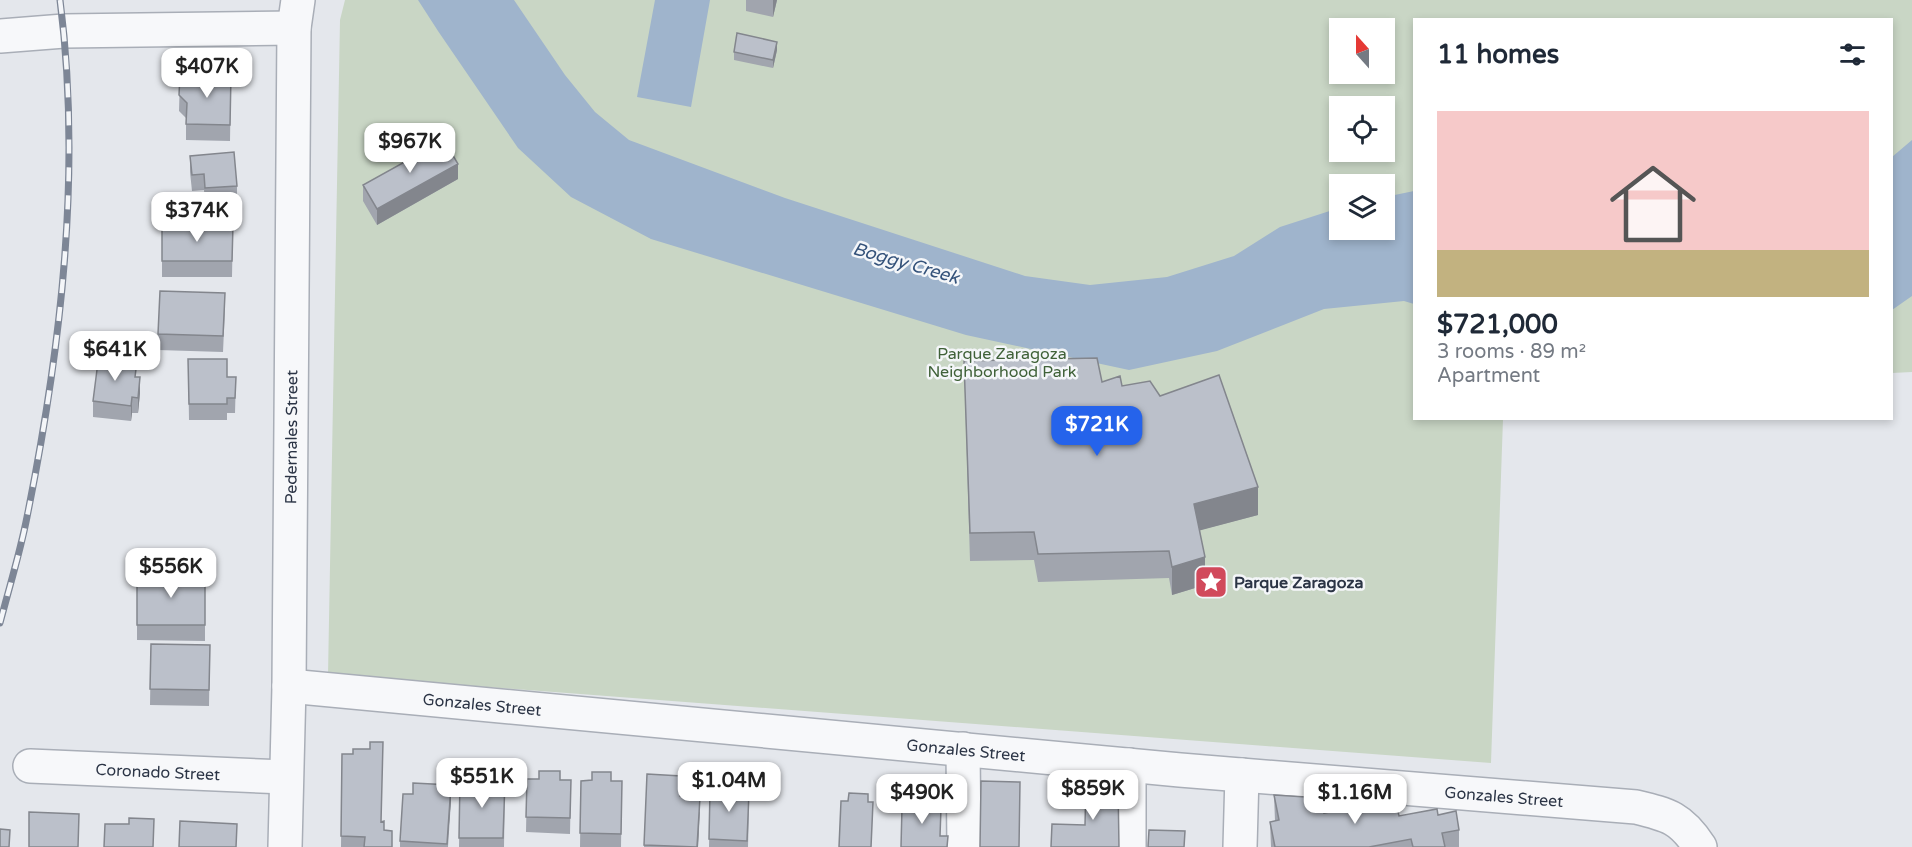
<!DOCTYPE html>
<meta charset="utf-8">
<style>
body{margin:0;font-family:"Varela Round",sans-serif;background:#f2f2f3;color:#1f2937;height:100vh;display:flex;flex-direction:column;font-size:22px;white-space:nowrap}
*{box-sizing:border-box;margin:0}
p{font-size:20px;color:#747a83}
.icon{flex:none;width:33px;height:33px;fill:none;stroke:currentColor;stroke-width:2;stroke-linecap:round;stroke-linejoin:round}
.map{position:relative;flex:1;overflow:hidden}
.side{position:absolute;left:1413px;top:18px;width:480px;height:402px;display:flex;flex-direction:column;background:#fff;border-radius:0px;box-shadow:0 3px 9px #0003}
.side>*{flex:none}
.needle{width:39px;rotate:339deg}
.fabs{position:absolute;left:1329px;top:18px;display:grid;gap:12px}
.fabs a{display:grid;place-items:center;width:66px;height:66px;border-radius:0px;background:#fff;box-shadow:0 3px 9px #0003;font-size:30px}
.price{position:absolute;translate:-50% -51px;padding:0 14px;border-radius:12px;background:#fff;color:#222;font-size:20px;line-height:39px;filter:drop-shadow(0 2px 3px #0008)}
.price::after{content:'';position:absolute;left:50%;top:36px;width:18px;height:14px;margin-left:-9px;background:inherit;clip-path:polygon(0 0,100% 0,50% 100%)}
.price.current{background:#2563eb;color:#fff}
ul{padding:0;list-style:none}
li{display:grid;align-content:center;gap:12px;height:318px;padding:0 24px}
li+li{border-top:2px solid #e0e1e3}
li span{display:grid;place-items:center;height:186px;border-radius:0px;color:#555}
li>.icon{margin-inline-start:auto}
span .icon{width:108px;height:108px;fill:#fffc;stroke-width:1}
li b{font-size:26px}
h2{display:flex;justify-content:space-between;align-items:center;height:72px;padding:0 24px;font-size:26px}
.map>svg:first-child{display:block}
</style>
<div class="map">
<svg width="1912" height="847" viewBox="0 0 1912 847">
<rect width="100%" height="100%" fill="#e4e7ec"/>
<path fill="#c9d6c5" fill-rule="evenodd" d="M345,0H1912V372L1892,373V20H1414V418L1503,419L1491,763L328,675L340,20ZM1340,28H1384V74H1340ZM1340,106H1384V152H1340ZM1340,184H1384V230H1340Z"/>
<path fill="#9fb4cc" d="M418,0H514L565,75L595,112L629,140L785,198L1025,276L1090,285L1167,277L1234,256L1280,227L1339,208L1340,230H1384L1385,197L1414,191V304L1404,301L1324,309L1217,351L1129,370L966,335L651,239L571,197L518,148L438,31Z
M655,0H710L691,107L637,97Z
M1912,140V296L1892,310V157Z"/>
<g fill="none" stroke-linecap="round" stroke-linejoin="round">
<g stroke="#a9aeb7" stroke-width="36">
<g id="minor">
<path d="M0,36L64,31L294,28"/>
<path id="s1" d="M289,686L1180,770L1636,807C1669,815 1681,818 1700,847"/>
<path d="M963,749L964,847"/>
<path id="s2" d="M30,766L285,777"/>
<path id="s3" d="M285,847L289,686L294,28L298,0"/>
<path d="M1129,847V765"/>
<path d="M1240,847L1242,775"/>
</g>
</g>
<use href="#minor" stroke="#f7f8fa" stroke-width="33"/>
<g stroke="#7d8696" stroke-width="7">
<path id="rail" d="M0,623C9,588 20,553 27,517C61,348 82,172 60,0"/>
</g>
<use href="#rail" stroke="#f4f6f9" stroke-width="4.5" stroke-dasharray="14" stroke-linecap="butt"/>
</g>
<path fill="#a1a5ae" d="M746,0H777L773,17L746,11Z
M777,50L773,68L734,60V52Z
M180,75H231L230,141L186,140V118L179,111Z
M190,156L237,186V201L205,204L204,190L192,191L190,172Z
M458,179L377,225L363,201V185Z
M162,225H233L232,277H162Z
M225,308L223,352L158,350V334Z
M188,359L227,377H236L235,413H227V420H189Z
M964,361L1122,386L1160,396L1258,515L1200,530L1205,585L1172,595L1169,578L1038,582L1034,560L970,561Z
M123,367L136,377L140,393L138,413H132L131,421L93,417V401Z
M137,573L205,574V641L137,640Z
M151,644L210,645L209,706L150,705Z
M342,754L382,822L384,830L392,847H341Z
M647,774L681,796L700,812L698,847H644Z
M527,779L571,780L570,834L526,832Z
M460,780L505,781L504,847H459Z
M581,781H622L621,847H580Z
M710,791L739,792L749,808L748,847H709Z
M1274,795L1324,813L1371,808L1399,816L1438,815L1459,830V847H1271L1270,822L1275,821Z
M451,801L448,847H400V841Z"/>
<path fill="#83868d" d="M773,0H777L773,17Z
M777,42V50L773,68V60Z
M458,164V179L377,225V209Z
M140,377V393L138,413V398Z
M132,397V413L131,421V406Z
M1258,487V515L1194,532V504Z
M1205,557V585L1172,595V567Z
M451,785V801L447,847Z
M700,797L698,847H697Z"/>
<path fill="#bbc0ca" stroke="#83868d" stroke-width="1.5" d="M737,33L777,42L773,60L734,52Z
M186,74L231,75L230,125L186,124L187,103L179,95L180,75L187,76Z
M444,140L458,164L377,209L363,185Z
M234,152L237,186L205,188L204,174L192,175L190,156Z
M162,225H233L232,261H162Z
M160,291L225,293L223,336L158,334Z
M99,354L123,357L122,367L136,369L135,377H140L138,398L132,397L131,406L93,401Z
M1097,358L1102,382L1120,376L1122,386L1150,381L1160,396L1219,375L1258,487L1194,504L1205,557L1172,567L1169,551L1038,554L1034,532L970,533L964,361Z
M188,359H227V377H236L235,398H227V404H189Z
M137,573L205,574V625H137Z
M151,644L210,645L209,690L150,689Z
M370,742H383L381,822L384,821V830L392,831V847H364L365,837L341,836L342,754H353V749H370Z
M539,771H560V780H571L570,818L526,817L527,779H539Z
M592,772H611V781H622L621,834L580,833L581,781L592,780Z
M647,774L681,776L680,796L700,797L697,847L644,845Z
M460,780L505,781L503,838H459Z
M981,781L1020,782L1019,847H980Z
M723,782H739V792H749L747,841L709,839L710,791H723Z
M413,783L451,785L447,844L400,841L403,794H413Z
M1086,783L1118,784L1119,847H1051L1052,824L1085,825Z
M849,793L868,794V802H873L871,847H839L841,801H848Z
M1274,795L1322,798L1324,813L1370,804L1371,808L1396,803L1399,816L1437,809L1438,815L1456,811L1459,830L1442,833L1445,847H1413L1411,839L1369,847H1275L1270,822L1279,820Z
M909,798L937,799V809L941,808L940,836H948L947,847H901L902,807L909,808Z
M29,812L79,814L78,847H29Z
M129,818L154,819L153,847H104L105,824H129Z
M180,821L237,824L236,847H179Z
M0,829L10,830L9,847H0Z
M1149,830L1185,831L1184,847H1148Z"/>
<defs>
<g id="sight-square" transform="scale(1.725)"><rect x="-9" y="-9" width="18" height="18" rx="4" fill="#d1495b" stroke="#f4f6f9"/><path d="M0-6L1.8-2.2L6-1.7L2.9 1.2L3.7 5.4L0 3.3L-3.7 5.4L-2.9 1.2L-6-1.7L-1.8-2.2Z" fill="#fff"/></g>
</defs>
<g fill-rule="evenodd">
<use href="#sight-square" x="1211" y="582"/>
</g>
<g text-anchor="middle" stroke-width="5" stroke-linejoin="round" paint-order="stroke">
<g font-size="16" fill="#3f6138" stroke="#f4f6f9">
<text x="1002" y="359">Parque Zaragoza<tspan x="1002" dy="18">Neighborhood Park</tspan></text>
</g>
<g font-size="16" fill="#2b3445" stroke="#f4f6f9">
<text dy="6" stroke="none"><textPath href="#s3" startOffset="410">Pedernales Street</textPath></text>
<text dy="6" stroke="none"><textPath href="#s1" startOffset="194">Gonzales Street</textPath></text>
<text dy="6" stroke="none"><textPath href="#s1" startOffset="680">Gonzales Street</textPath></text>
<text dy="6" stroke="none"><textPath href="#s2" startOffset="128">Coronado Street</textPath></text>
<text dy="6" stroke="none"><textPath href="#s1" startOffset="1220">Gonzales Street</textPath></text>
</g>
<g font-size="16" font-weight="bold" fill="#2b3445" stroke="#f4f6f9" text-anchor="start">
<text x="1234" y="588">Parque Zaragoza</text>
</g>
<g font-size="18" font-style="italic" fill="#34527a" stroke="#f4f6f9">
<text transform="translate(906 263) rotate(16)" y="6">Boggy Creek</text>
</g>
</g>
</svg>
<div class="fabs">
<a><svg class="needle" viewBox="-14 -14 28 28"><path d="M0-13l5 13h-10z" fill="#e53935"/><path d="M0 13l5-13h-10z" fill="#747a83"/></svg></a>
<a><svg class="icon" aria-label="locate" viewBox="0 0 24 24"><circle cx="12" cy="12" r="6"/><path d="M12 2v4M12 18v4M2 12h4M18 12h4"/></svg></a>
<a><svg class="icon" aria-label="layers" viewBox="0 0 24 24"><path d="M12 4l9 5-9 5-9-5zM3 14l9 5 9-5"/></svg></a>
</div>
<b class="price" style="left:207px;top:99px">$407K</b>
<b class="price" style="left:410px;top:174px">$967K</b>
<b class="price" style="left:197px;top:243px">$374K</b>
<b class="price" style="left:115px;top:382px">$641K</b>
<b class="price current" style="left:1097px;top:457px">$721K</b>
<b class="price" style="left:171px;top:599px">$556K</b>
<b class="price" style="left:482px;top:809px">$551K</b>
<b class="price" style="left:729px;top:813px">$1.04M</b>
<b class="price" style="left:1093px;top:821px">$859K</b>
<b class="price" style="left:922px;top:825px">$490K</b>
<b class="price" style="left:1355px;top:825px">$1.16M</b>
<section class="side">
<h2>11 homes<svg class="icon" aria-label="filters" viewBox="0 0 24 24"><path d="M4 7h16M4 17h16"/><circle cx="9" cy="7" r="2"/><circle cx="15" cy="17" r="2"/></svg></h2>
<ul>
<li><span style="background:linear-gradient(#f6c9c9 75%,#c2b280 0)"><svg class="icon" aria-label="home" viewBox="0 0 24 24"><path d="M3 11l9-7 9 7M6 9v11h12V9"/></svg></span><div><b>$721,000</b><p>3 rooms · 89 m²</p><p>Apartment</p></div></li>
</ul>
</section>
</div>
